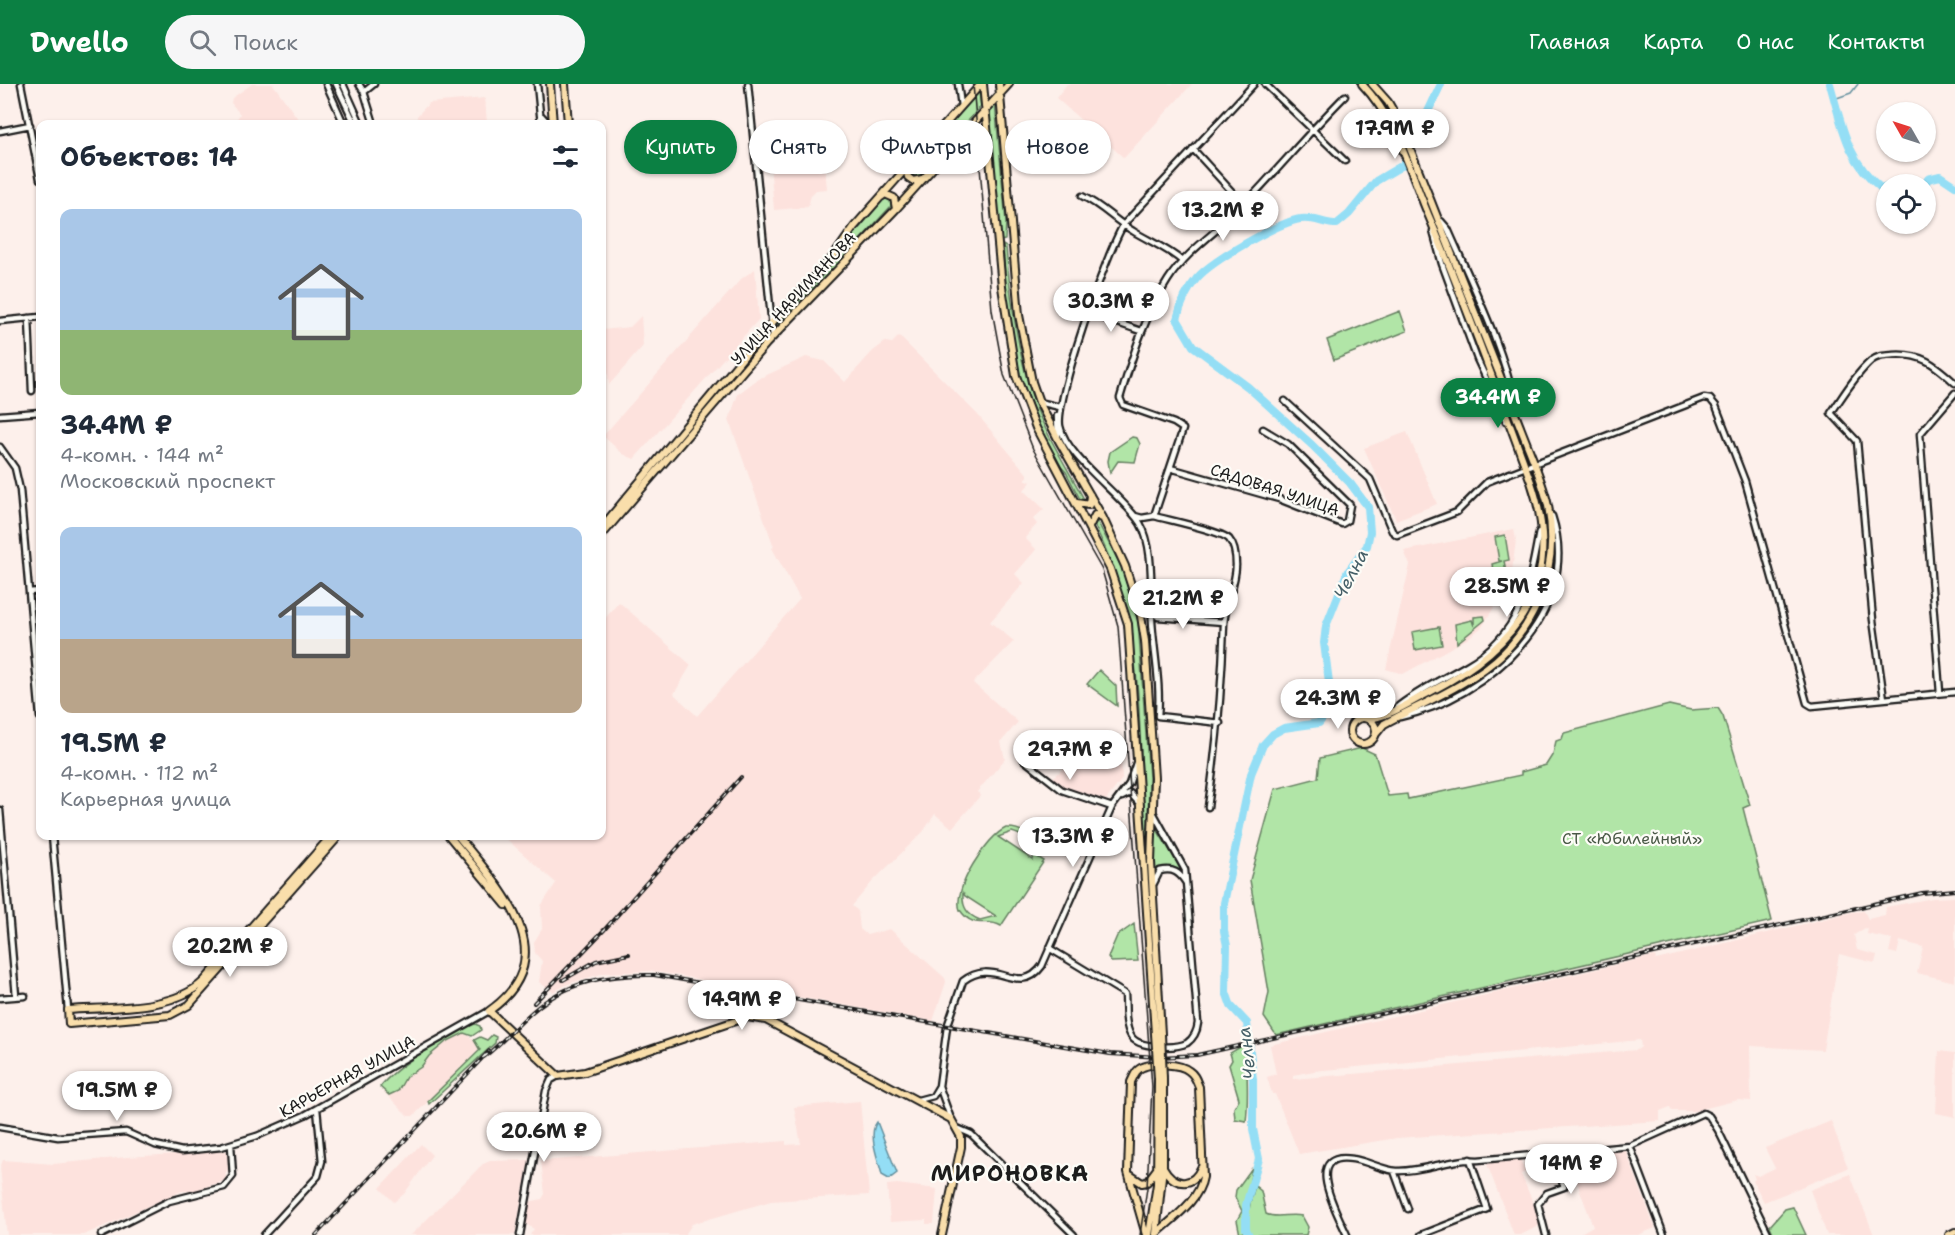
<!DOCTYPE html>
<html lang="ru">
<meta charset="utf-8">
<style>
body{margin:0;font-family:"Shantell Sans",sans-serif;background:#f6f6f7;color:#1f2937;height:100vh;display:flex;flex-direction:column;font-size:22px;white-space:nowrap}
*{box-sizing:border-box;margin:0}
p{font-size:20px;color:#747a83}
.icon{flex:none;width:33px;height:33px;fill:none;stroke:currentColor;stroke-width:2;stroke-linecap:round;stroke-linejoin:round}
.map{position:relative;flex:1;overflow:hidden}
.panel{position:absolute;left:36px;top:36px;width:570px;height:720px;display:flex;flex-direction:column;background:#fff;border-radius:12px;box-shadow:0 2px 4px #0004}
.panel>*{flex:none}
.guide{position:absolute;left:624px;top:36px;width:570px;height:54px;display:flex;gap:12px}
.needle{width:39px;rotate:309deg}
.fabs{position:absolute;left:1876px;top:18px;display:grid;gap:12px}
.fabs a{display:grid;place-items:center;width:60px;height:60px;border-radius:50%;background:#fff;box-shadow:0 2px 4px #0004;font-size:30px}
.price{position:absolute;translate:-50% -51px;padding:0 14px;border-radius:21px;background:#fff;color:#222;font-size:20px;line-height:39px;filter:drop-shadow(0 2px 3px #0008)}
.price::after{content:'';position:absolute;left:50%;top:36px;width:18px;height:14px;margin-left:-9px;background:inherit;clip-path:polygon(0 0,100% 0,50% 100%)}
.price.active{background:#0b8043;color:#fff}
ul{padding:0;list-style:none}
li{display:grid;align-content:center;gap:12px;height:318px;padding:0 24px}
li span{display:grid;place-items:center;height:186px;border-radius:12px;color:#555}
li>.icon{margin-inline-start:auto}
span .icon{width:108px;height:108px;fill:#fffc;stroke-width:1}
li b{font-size:26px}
h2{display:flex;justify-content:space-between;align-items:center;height:72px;padding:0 24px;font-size:26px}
.pill{padding:0 21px;border-radius:27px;background:#fff;box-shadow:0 2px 4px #0004;font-size:21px;line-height:54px}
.pill.active{background:#0b8043;color:#fff}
header{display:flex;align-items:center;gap:36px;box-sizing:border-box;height:84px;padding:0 30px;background:#0b8043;color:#fff}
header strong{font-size:28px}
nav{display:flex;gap:33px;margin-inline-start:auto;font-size:21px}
.search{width:420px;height:54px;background:#f6f6f7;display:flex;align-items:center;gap:15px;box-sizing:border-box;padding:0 21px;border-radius:33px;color:#747a83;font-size:22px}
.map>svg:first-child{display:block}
</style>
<header>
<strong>Dwello</strong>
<div class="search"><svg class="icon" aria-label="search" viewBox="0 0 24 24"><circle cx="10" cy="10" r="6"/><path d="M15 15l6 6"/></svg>Поиск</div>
<nav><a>Главная</a><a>Карта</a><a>О нас</a><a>Контакты</a></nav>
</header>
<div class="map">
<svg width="1955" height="1151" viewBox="0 0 1955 1151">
<rect width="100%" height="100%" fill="#fdf0eb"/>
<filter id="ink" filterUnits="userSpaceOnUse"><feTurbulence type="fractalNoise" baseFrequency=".0167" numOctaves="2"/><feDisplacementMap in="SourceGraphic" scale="12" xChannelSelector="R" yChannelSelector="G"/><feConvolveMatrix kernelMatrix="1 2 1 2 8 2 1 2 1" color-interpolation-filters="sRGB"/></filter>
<g filter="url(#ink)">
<path fill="#fde2dd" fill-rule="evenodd" d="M252,0H273L301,39L234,40L240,30L231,19L232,14Z
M1067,0H1192L1124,74L1056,14Z
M485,14L487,40H418L417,32L429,19Z
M822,51L827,105L816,106L811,111L808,123L774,126L768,55Z
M755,185L759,235L634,375L623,370L603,352L741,195Z
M641,232L643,262L609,301L603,246L630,243Z
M899,252L977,330L1028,391L1025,395L1031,398L1024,406L1044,425L1033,435L1037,440L1025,454L1036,465L1034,468L1015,490L1024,499L990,538L1014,557L973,599L1018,638L1001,658L1005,675L977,708L981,711L952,744L935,730L923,748L873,797L852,822L858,827L860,845L867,851L890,845L945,894L946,898L933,937L652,887L604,889L568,900L553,908L539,898L542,877L535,869L534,858L542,845L541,822L556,799L503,752H602V538L619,518L691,581L674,610L697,632L800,515L772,464L774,463L729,336L738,310L758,295L806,273L824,277L845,298L872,268L885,258L892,259Z
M1407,348L1437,420L1396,436L1364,364Z
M1514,445L1516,456L1511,495L1482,543L1467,555L1403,590L1386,585L1410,481L1404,467Z
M1108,650L1121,670L1122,695L1106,716L1066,704L1051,695Z
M1955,813V898L1917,889L1923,863L1900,857L1897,870L1889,868L1892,855L1867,850L1868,845L1865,844L1854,851L1857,866L1877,871L1875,879L1839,870L1823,966L1750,962L1751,1017L1738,1016L1694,1027H1672L1670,1023L1660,1027V1037L1397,1054L1299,1070L1275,1010H1272L1267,993L1276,990L1270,961L1649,873L1655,872L1656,876L1853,828L1864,827L1868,835L1885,831L1886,823L1933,814ZM1640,956L1641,963L1637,966L1293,995V991L1314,987Z
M463,948L485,964L413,1032H408L380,1004L415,976Z
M1939,967L1955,969V1033L1936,1029Z
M860,1017L869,1111L771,1117L692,1140L685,1151H530L534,1145L526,1140L529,1118L542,1115L545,1110L541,1077L786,1057V1061L801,1060L794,1023Z
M1831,1037L1848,1084L1764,1118L1753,1097L1755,1095L1753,1090L1758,1092L1775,1084L1765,1064Z
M421,1060L432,1071L404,1110L394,1118L380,1104Z
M1624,1062L1655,1144L1638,1151H1577L1593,1142L1566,1068Z
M226,1067L230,1068L231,1074L230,1087L227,1086L225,1090L228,1096L193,1107H182L84,1151H7L0,1084L3,1076L53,1080L127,1073Z
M1519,1072L1525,1088L1521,1090L1542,1140L1521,1151H1514L1487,1080Z
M529,1076L515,1151H411L483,1080L490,1077Z
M1850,1090L1874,1151H1827L1810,1106Z
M897,1100L937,1105L934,1140H926V1136L890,1138L887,1101Z"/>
<path fill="#b1e5a7" stroke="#668062" stroke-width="1.5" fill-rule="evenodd" d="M979,8L981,22L918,94L912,93L911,84Z
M995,19L1006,138L1005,156L1000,157L989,26Z
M885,113H889L892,121L780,243L775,244L774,240L829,181Z
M1003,161L1006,163C1010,212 1017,265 1032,312C1044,349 1068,384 1086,419L1083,421L1066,388L1059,381L1046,358L1021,295L1008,231Z
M1400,227L1407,247L1334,276L1327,256Z
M1132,353L1137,354L1140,360L1135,378L1118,377L1110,389L1108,377L1110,368Z
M1096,435L1122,484L1138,537L1149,694L1147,775C1141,762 1143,712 1142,694C1138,600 1138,522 1092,437Z
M1505,451L1509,476L1504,477L1506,487L1502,501L1496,502L1492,480L1502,477H1499L1495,453Z
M1484,532L1485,536L1457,559L1455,540L1472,536L1474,542V533Z
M1439,543L1442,561L1415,566L1412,548Z
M1099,586L1116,602L1117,622L1087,600Z
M1669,621L1691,626L1718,624L1723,632L1750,721L1743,724L1772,837L1276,951L1264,933L1269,908L1250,796L1275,705L1318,694L1320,674L1362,664L1375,670L1388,712L1407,710L1408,715L1521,691V688L1546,681L1553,670L1556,657L1562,655L1564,649Z
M1006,744C1024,743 1037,756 1039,774L1044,777L1001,842C987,833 974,847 960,826C952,806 987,752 1006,744ZM1012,748C1026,752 1036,762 1033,776L998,753ZM963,809L965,812L996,832L980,836C967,831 962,823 963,809Z
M1156,744L1183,788V790L1177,785L1165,784L1153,791Z
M1134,840L1138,877L1111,878L1108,873L1117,852Z
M475,940L480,942L481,946L472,952L464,949L446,958L429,972L421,983L406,993L398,1007L389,1011L380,1003C395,983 450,948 475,940Z
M492,951L496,953L495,959L429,1020L428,1017L480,966L474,956L480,953L487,956Z
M1242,962L1246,964C1247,989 1249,1013 1246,1037L1235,1035L1234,1024L1239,1015L1229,981L1232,976L1230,969Z
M1252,1084L1245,1127L1248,1135L1244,1136V1147L1240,1151L1237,1136L1242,1127L1235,1113L1236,1106Z
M1255,1102L1261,1107L1266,1130C1277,1135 1289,1129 1302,1132L1308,1143L1306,1151H1246L1250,1119Z
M1793,1123L1806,1151H1774L1770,1142L1785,1125Z"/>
<path fill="#94def5" stroke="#64909e" stroke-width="1.5" d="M877,1038L897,1089L889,1095L882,1091C879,1077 867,1050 877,1038Z"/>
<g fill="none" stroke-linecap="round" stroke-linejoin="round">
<path stroke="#64909e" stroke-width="1.5" d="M1834,15L1851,9L1858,0"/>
<path stroke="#94def5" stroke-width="8" d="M1830,0C1842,42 1847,77 1882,105L1887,103
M1898,100H1901
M1925,100L1928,95L1940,92L1955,102
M1249,1151L1246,1145V1121L1259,1075L1253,1045V996L1247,939L1231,922L1226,908L1227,862L1224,847V819L1251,690L1263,661L1273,650L1284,644L1319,639L1328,627L1331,614L1324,559L1326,542L1347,489L1367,462L1370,448L1368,423L1350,399L1312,361L1248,303L1193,262L1177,235C1181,219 1186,207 1197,194C1212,177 1278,138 1301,135C1314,133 1324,140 1337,140L1349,130L1376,97L1403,81L1441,0"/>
<g stroke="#1c1c1c" stroke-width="9">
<path id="minor" d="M21,0L40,95
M326,0L344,40
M336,0L355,40
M343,0L361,40
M359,0L364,8L374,40
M537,0L541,40
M748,0L773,253
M958,0L961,22
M1265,0L1345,77
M364,8L374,0
M540,30L549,40
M0,47L30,41
M1193,65L1244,121
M1082,112C1103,122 1115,137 1133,147C1149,157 1167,164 1182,177
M1441,137L1448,145C1473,202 1505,266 1516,326
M1433,147L1442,180L1477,275L1506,337
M1089,229L1141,247
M29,234L32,307
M0,237L40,233
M1285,317L1370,395L1392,447L1397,451L1457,428L1487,398L1704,314L1710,315L1716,322L1745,397L1807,619L1812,622L1955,608
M1039,318L1060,323
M0,331L40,328
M1057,332L1058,354
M0,363L15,384L20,406L40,633
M1170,384L1279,415L1342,440L1347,437L1350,421L1288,360L1263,345
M1135,432L1142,434L1154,432
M1154,432L1183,345L1174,339L1123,321L1120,314C1132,274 1144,233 1168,196C1185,169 1215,149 1239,126C1275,89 1308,49 1345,12
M1154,432C1168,436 1221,447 1229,455C1235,462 1236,473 1236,481C1236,501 1225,520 1224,540C1222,602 1217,662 1208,723
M29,508L40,507
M1151,528L1158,533L1224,538
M1940,609L1920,350L1955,309
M1884,615L1873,536L1857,357L1831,329C1843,312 1855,291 1871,277C1878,271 1885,272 1893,271C1922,269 1934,280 1955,299
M1396,624C1418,606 1443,595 1467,581C1521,550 1529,503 1539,448
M1400,633C1486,615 1584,529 1552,432
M1220,639L1158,632C1161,600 1154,569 1152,537C1150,509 1155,464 1140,439C1122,411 1066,373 1060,342C1055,315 1107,167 1124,140L1254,0
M1024,676L1062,706L1112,723
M1122,713L1130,709L1138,718
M0,726L16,912
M52,752L68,926
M1154,799L1160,787C1173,784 1179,788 1186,799
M1049,864L1125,910C1126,923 1124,940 1131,952C1137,964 1175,965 1187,959C1194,954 1197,948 1198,939L1185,786L1153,728
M0,914L25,912
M939,1002L951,1035
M918,1016L933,1012L939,1002L947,943L963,897C995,872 1019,914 1042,882L1112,723L1129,700L1136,679
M0,1043L58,1053L126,1048L155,1061L182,1067L221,1063L257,1052L305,1031L489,927
M957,1044L971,1050L1074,1151
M1630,1062L1664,1151
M1394,1087L1408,1125
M101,1151L169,1117L224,1103L233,1092L231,1061
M264,1151L318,1092L322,1077L317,1025
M520,1151L546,1007L551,996L558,992
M1347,1151C1339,1132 1300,1066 1353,1075C1367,1077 1382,1086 1397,1087C1424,1088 1450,1074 1478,1076L1630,1062L1703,1029L1709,1032L1718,1046L1769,1151
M1421,1151L1487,1125L1470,1075
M1546,1151L1538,1120L1547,1109L1564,1103L1552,1068"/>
</g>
<g stroke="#1c1c1c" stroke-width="10">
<path id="major" d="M550,0L553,40
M565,0L568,40
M983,0L1002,203L1016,292L1036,344L1110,485L1128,540L1155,950
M999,0L1019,231L1032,298L1039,318L1059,357L1103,434L1125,482L1141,532L1145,557L1154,694L1151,778L1161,950
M1362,0C1399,39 1410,89 1431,137C1467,223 1499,311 1531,398C1566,500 1518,563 1430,608C1410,618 1389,633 1367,635
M1372,0L1388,18L1400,39L1534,378C1539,393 1545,407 1548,422C1561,488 1533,554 1477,590C1448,610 1415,623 1384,640L1376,650
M965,48H976L988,57
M906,84L908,93L913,97L922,95
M881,113L885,110L894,114L896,125
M1077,419L1089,421L1090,411
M602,443L770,241L833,173L854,143L981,0
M1089,443L1095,431L1102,434
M602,451L766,260L896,125L1009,0
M1350 647a13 13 0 1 1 26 0a13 13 0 1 1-26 0Z
M331,752L204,897C173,927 110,923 68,926L69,940L170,931L189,921L339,752
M449,752L506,821
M458,752C500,804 567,872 489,927L558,992L585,988L747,933L766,936L951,1035L961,1053V1063L942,1151
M1163,1083C1173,1101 1192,1105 1201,1084
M1130,1091L1142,1099L1147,1098L1156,1086
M1156,1150L1163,1083V994
M1146,1151L1128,1088L1131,998C1134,992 1136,985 1143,983C1153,979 1180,979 1189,987C1195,991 1196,996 1199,1003L1203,1093C1199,1117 1173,1134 1156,1150
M1149,1151L1157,1100L1158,995
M1949,1151L1955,1148"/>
</g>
<use href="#minor" stroke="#fdfcf7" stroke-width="4.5"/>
<use href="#major" stroke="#f9deab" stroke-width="6"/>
<path stroke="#1c1c1c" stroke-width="1.5" d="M973,0L992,226L1004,291L1033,365L1102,486L1118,542L1152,1003L1147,1104L1140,1151"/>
<g stroke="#1c1c1c" stroke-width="4">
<path id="rail" d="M563,896L596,877L629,870
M534,919L605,845L741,693
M484,973C502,959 515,943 532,928C567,897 609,890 654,891L1110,970L1159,973L1197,971L1843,827L1922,809L1955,806
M316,1151L489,967"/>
</g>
<use href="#rail" stroke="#fdfcf7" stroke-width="1.5" stroke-dasharray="4.5" stroke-linecap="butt"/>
<g stroke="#1c1c1c" stroke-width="10" stroke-linecap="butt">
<path id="major-bridge" d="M1155,950L1158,995
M1161,950L1163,994"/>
</g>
<use href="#major-bridge" stroke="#f9deab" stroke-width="6"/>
</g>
</g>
<g text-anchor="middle" stroke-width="4.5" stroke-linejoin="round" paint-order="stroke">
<g font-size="16" fill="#1c1c1c" stroke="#fdfcf7">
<text transform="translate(793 214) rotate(-47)" y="6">УЛИЦА НАРИМАНОВА</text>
<text transform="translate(1275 405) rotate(18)" y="6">САДОВАЯ УЛИЦА</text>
<text transform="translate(347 992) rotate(-29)" y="6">КАРЬЕРНАЯ УЛИЦА</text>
</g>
<g font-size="16" fill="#495846" stroke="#fdfcf7">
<text x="1632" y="760">СТ «Юбилейный»</text>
</g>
<g font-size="18" font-style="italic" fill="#466068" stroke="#fdfcf7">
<text transform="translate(1351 490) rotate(-62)" y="6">Челна</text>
<text transform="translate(1247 969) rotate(-97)" y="6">Челна</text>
</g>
<g font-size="22" font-weight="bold" letter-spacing="1.5" fill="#1c1c1c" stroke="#fdfcf7">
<text x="1010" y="1097">МИРОНОВКА</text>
</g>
</g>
</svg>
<div class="fabs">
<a><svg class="needle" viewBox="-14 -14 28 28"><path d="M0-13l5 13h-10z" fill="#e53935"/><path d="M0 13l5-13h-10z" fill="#747a83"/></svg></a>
<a><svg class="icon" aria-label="locate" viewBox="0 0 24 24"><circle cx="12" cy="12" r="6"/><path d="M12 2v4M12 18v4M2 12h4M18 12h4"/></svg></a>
</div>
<b class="price" style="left:1395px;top:76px">17.9M ₽</b>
<b class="price" style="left:1223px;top:158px">13.2M ₽</b>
<b class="price" style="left:1111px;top:249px">30.3M ₽</b>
<b class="price active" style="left:1498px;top:345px">34.4M ₽</b>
<b class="price" style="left:1507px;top:534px">28.5M ₽</b>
<b class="price" style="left:1183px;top:546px">21.2M ₽</b>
<b class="price" style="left:1338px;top:646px">24.3M ₽</b>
<b class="price" style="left:1070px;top:697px">29.7M ₽</b>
<b class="price" style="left:1073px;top:784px">13.3M ₽</b>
<b class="price" style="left:230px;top:894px">20.2M ₽</b>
<b class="price" style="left:742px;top:947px">14.9M ₽</b>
<b class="price" style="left:117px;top:1038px">19.5M ₽</b>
<b class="price" style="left:544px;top:1079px">20.6M ₽</b>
<b class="price" style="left:1571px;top:1111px">14M ₽</b>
<div class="guide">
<a class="pill active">Купить</a>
<a class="pill">Снять</a>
<a class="pill">Фильтры</a>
<a class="pill">Новое</a>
</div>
<section class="panel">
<h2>Объектов: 14<svg class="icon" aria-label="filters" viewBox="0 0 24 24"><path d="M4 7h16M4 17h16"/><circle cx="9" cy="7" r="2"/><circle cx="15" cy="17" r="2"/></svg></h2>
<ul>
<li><span style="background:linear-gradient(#a9c7e8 65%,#8fb573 0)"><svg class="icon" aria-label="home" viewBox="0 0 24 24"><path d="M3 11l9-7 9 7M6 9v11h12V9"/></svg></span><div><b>34.4M ₽</b><p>4-комн. · 144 m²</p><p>Московский проспект</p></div></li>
<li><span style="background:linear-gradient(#a9c7e8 60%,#b9a48a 0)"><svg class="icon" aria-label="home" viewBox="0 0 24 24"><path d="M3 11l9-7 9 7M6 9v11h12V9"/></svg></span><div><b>19.5M ₽</b><p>4-комн. · 112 m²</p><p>Карьерная улица</p></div></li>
</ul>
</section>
</div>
